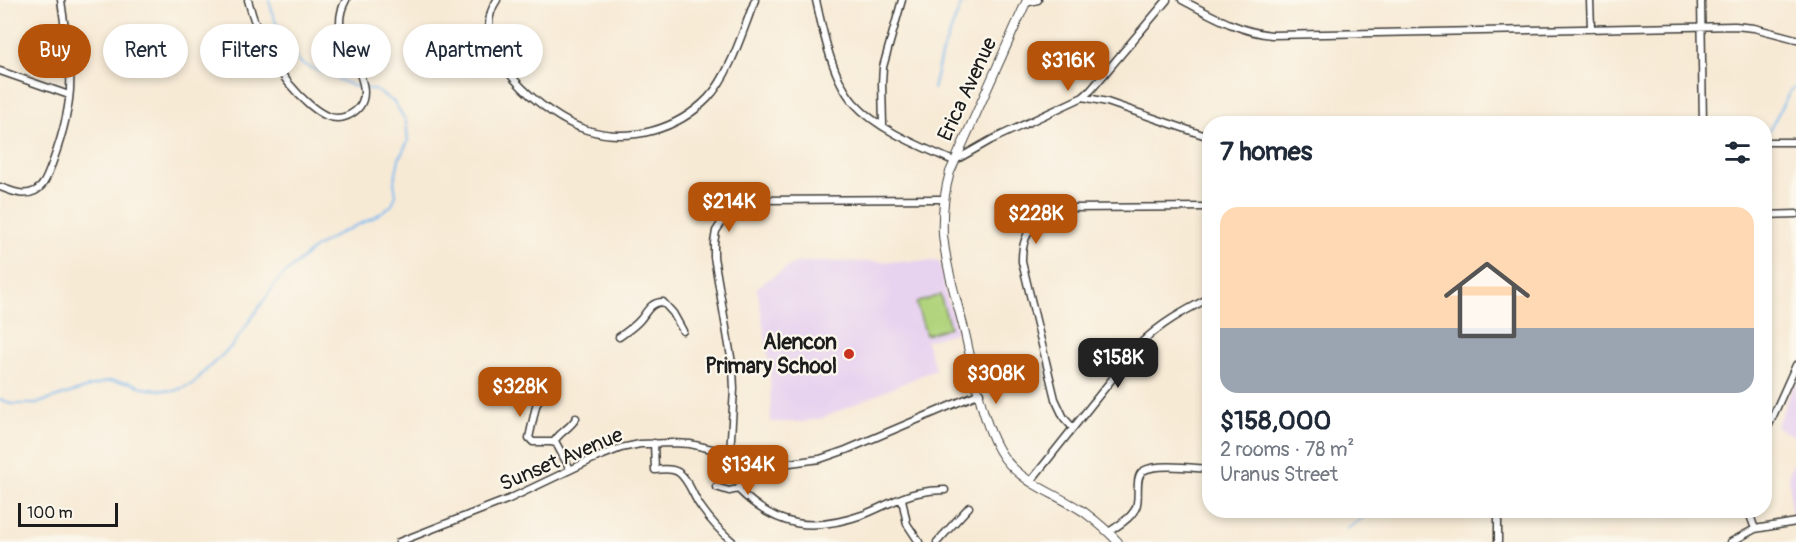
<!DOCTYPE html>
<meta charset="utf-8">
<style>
body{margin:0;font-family:Pangolin,sans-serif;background:#f2f2f3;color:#1f2937;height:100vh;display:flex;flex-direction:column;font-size:22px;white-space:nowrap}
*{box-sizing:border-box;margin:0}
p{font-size:20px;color:#747a83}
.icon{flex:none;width:33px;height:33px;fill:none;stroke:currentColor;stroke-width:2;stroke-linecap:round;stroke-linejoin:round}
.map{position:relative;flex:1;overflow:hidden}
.drawer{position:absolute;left:1202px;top:116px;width:570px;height:402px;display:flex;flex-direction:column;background:#fff;border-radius:24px;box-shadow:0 3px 9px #0003}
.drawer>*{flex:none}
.top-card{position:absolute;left:18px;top:24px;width:570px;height:54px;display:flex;gap:12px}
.scale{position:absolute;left:18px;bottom:15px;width:100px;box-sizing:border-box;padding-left:6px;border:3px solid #1c1c1c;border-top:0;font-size:16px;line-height:21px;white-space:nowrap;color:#1c1c1c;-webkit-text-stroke:4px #fbf7ec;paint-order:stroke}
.price{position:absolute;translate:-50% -51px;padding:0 14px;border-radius:12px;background:#b45309;color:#fff;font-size:20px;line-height:39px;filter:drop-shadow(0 2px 3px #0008)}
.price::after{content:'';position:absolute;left:50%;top:36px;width:18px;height:14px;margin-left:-9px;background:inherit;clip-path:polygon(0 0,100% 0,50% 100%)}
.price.selected{background:#222;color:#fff}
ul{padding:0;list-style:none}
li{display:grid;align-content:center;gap:12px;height:318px;padding:0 18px}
li span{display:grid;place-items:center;height:186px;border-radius:18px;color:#555}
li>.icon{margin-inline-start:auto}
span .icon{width:108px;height:108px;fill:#fffc;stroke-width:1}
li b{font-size:26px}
h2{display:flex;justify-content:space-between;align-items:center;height:72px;padding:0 18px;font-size:26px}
.chip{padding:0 21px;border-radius:27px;background:#fff;box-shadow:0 3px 9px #0003;font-size:21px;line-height:54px}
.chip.selected{background:#b45309;color:#fff}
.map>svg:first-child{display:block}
</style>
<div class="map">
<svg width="1796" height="542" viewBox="0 0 1796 542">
<rect width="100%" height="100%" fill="#fbf7ec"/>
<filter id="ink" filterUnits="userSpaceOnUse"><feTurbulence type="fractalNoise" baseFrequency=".0167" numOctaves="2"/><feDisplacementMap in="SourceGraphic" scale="12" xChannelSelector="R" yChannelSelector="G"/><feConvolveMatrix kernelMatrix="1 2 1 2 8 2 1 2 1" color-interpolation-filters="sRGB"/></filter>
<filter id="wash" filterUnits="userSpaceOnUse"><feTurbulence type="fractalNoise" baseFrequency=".008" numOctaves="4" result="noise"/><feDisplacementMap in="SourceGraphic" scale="24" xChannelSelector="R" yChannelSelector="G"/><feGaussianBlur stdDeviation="1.35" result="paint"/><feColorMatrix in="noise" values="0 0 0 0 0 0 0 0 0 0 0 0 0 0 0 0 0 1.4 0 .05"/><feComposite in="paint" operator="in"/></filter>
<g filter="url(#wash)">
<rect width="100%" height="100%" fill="#f7ead5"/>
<path fill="#e7d2ef" d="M940,261L945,291L958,332L926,341L936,369L823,418L802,422H771L770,367L757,287L793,264L801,262Z
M1796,379V437L1776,427Z
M1796,457V513H1791L1789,473Z"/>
<path fill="#b0d37c" stroke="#66784c" stroke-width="1.5" d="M940,295L950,327L926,335L916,303Z"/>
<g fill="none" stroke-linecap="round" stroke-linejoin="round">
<path stroke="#7cb9ef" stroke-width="2" d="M933,89L941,55L963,0
M1769,131L1790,91L1796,87
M0,399L11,404H35L108,381L128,382L148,389L174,391L193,384L208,368L232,346L279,279L313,249L338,234L373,218L392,205L396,195L394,182L399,159L408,141L406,121L394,102L375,90L353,86L302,64L284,42L273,15L269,0
M1347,529L1374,510"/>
</g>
</g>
<g filter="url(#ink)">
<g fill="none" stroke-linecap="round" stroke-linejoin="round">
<g stroke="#3d3b38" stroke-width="9">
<path id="minor" d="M248,0C258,39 278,78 310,105C321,114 333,122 347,116C388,98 342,49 340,22C340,14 342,7 346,0
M497,0C463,49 546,118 587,130C630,143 677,130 708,98C730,75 743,30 755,0
M816,0C823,32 832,78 854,103C878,130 922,147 954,161L991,140L1083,97L1091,90L1167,0
M1182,0C1211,15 1239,32 1272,35L1735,26L1754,28L1796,39
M1590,0L1591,28
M1701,0L1703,123
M1026,3L1038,0
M0,71L69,95
M1083,97L1107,102L1209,137
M883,126L882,83L883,67L902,0
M1764,142H1796
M0,187C12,191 23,197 35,191C45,186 48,173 52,164C62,137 72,103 70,74C69,49 64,24 61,0
M1764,215L1796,214
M619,337C626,332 634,327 640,320C647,312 650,302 663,302L673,313L683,331
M546,385L536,406L529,438L533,442H551L556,443L570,469
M1073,428L1064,418L1055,399L1022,262C1021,229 1039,215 1069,208L1209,207
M1764,436L1796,365
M554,442C559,432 571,428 576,418
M654,443L655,470C662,469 671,468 678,472C689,479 693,497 701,507C710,520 721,532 733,542
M730,454L734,389L733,369L714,257V243L716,231L728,213L740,204L753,200L943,199
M1030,482L1140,344C1160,324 1184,311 1209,298
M716,487L729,491L738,489L744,480L749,458
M738,489C777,529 814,532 865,514C883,507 899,497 917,493C926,491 936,490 945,490
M902,499L907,524L919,542
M1748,510L1755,529
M1109,532C1117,526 1129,520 1134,511C1142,501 1133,478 1143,471C1156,463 1193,468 1209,469
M399,542L509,499L593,459L621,448L640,444L672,443L690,444L765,461L790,463L820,459L846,450L980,393
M937,542L969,507
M1498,542V510
M1731,542L1755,529L1796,522"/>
</g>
<g stroke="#3d3b38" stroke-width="10">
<path id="tertiary" d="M1027,0L950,172C944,193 942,213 943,235C946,267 956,298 964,329C973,366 982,429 1005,459C1025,485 1057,494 1084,512C1096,521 1108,531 1118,542"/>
</g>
<use href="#minor" stroke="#fff" stroke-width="6"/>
<use href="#tertiary" stroke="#fff" stroke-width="8"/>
</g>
</g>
<circle fill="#c8321e" stroke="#fbf7ec" stroke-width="2" cx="849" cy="354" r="6"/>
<g text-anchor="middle" stroke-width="4.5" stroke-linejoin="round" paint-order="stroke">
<g font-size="21" fill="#1c1c1c" stroke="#fbf7ec">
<text transform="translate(967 89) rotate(-65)" y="7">Erica Avenue</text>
<text transform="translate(561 459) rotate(-23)" y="7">Sunset Avenue</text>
</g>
<g font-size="21" font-weight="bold" fill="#1c1c1c" stroke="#fbf7ec" text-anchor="end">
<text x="837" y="349">Alencon<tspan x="837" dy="24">Primary School</tspan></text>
</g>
</g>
</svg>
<div class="scale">100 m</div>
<b class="price" style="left:1068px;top:92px">$316K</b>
<b class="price" style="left:729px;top:233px">$214K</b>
<b class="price" style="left:1036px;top:245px">$228K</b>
<b class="price selected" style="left:1118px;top:389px">$158K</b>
<b class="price" style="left:996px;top:405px">$308K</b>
<b class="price" style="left:520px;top:418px">$328K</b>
<b class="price" style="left:748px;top:496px">$134K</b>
<div class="top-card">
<a class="chip selected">Buy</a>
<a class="chip">Rent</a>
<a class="chip">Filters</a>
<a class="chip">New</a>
<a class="chip">Apartment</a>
</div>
<section class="drawer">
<h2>7 homes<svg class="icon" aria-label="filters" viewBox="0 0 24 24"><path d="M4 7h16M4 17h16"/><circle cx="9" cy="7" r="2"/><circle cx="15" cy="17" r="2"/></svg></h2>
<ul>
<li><span style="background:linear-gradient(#ffd9b3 65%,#9aa5b1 0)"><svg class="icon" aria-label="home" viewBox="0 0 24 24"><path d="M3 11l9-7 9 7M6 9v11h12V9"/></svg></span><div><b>$158,000</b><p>2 rooms · 78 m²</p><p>Uranus Street</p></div></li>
</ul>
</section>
</div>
